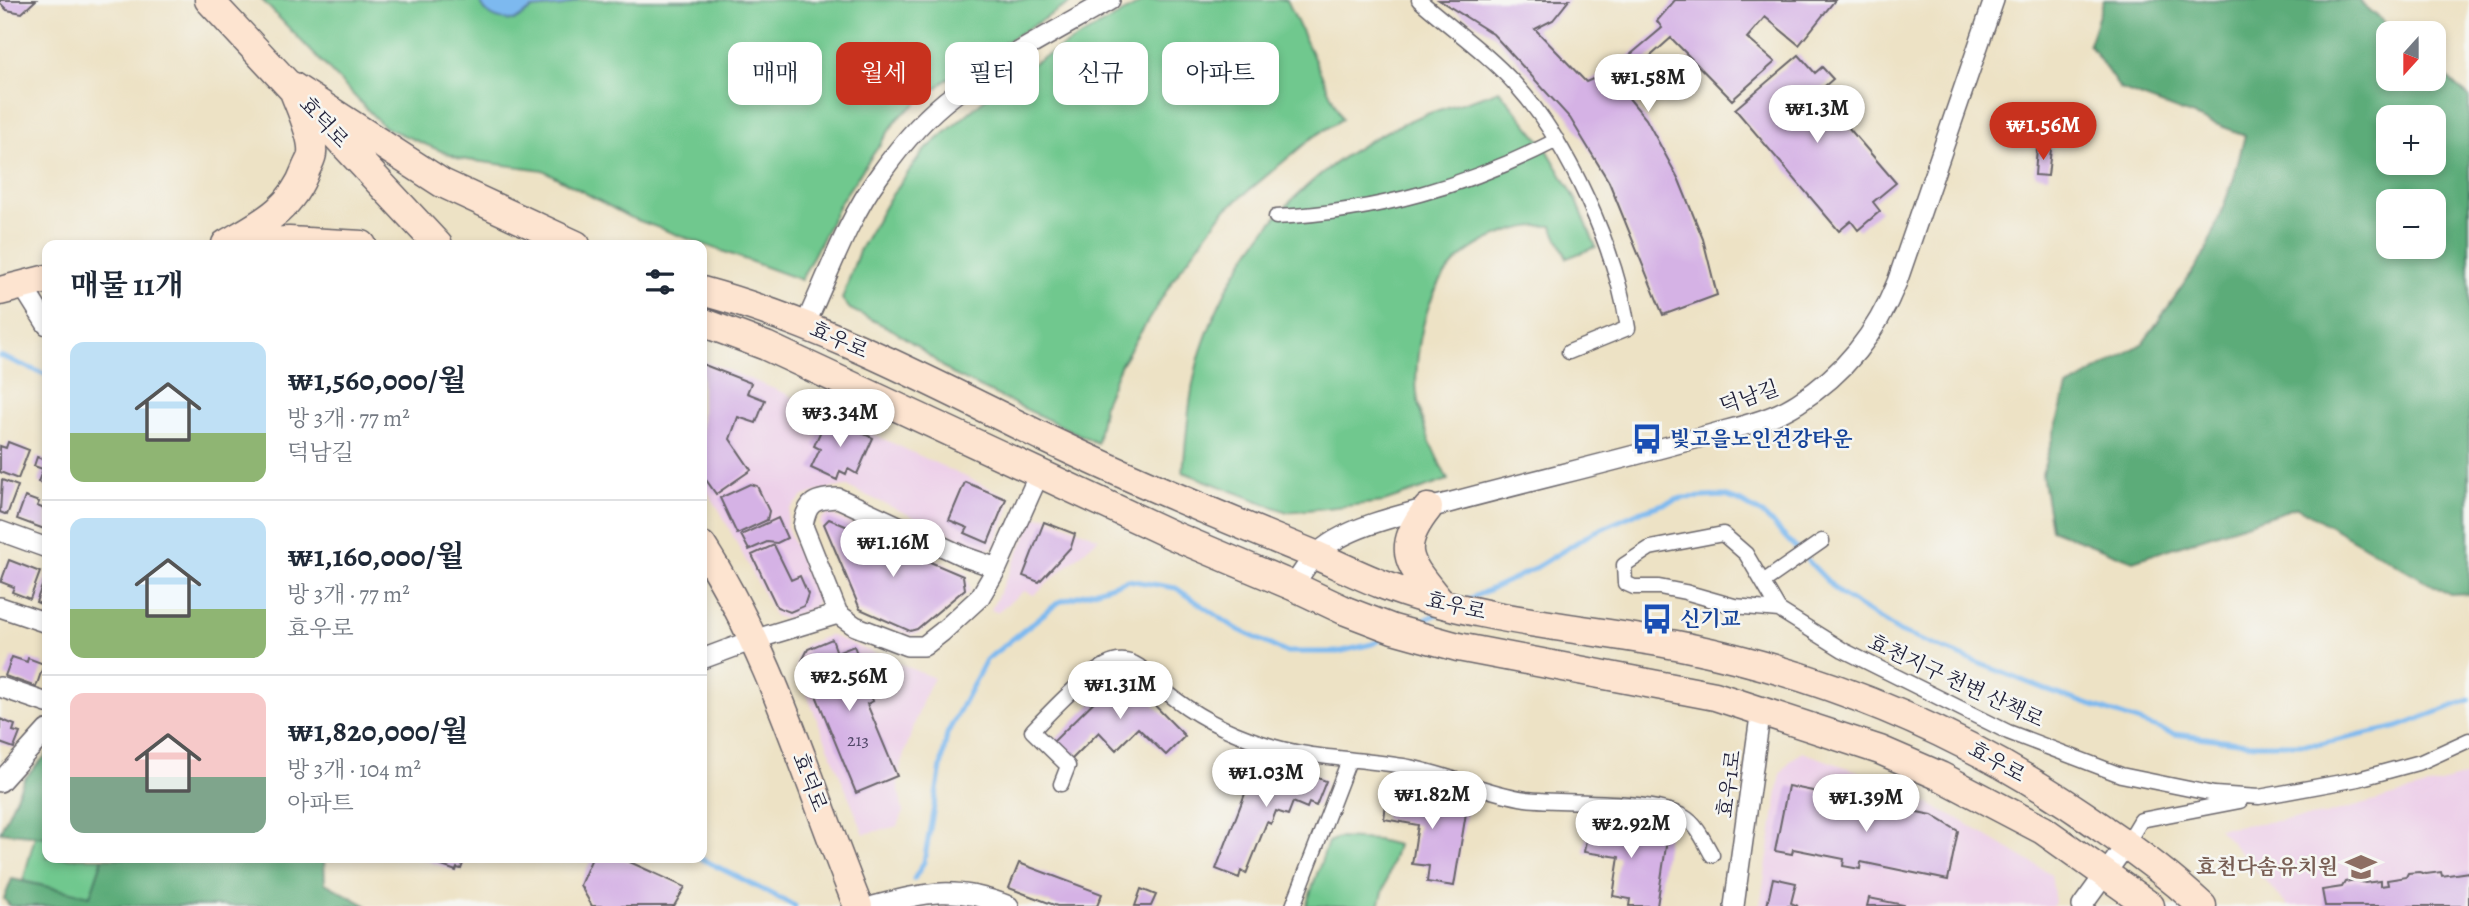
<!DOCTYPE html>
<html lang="ko">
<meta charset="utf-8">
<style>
body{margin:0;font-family:Alegreya,"Noto Serif KR",serif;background:#f2f2f3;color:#1f2937;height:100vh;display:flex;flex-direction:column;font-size:26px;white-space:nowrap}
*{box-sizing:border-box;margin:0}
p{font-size:23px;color:#747a83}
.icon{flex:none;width:38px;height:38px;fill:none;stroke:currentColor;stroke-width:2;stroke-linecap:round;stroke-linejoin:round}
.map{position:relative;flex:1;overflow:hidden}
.sheet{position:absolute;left:42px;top:240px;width:665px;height:623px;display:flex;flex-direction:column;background:#fff;border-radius:14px;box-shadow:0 4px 10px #0003}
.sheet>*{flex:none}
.top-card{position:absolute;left:728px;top:42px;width:665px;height:63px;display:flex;gap:14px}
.needle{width:46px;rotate:201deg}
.buttons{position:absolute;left:2376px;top:21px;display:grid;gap:14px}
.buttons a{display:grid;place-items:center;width:70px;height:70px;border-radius:14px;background:#fff;box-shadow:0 4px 10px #0003;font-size:35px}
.price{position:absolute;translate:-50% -60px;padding:0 16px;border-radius:24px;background:#fff;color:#222;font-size:23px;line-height:46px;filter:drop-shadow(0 2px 4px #0008)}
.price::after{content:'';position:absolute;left:50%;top:42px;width:21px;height:16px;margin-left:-10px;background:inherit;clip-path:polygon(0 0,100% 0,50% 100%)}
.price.current{background:#c8321e;color:#fff}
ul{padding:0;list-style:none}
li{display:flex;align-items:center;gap:21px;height:175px;padding:0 28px}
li+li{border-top:2px solid #e0e1e3}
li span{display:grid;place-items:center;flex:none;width:196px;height:140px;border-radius:14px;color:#555}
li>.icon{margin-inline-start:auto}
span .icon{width:84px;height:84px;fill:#fffc;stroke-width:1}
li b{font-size:30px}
h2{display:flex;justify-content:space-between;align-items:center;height:84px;padding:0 28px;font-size:30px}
.chip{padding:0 24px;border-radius:14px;background:#fff;box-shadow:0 4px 10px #0003;font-size:24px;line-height:63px}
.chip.current{background:#c8321e;color:#fff}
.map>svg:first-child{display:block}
</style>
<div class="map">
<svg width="2469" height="906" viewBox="0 0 2469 906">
<rect width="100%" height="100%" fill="#f6f6f2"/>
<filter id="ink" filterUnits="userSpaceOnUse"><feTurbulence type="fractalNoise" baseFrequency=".0143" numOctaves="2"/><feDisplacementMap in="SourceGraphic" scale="14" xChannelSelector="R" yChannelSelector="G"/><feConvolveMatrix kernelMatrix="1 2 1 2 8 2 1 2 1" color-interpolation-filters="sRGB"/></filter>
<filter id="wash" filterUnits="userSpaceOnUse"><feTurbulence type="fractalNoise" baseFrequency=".00686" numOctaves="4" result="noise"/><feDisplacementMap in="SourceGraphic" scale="28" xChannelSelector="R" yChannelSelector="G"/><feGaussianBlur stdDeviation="1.57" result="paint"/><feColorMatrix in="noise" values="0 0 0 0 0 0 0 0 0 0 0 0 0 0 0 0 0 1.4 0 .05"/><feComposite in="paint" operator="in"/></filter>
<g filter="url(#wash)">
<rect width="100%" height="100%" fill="#ede2c5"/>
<path fill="#edd0e9" d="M702,360L782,392L1009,497L1010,508L994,546L986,550L848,487L831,488L804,496L790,509L786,525L817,600L814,607L785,619L775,616L720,511L702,483Z
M829,514L967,573L970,591L919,633L910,635L857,612L820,524L822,518Z
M1046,516L1099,538L1034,595L1024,591L997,612L991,610L1035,518Z
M830,635L934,678L925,694L901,763L898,785L903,813L898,826L864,834L796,668L798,654L806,644Z
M1802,752L1857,771L1954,816L2051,874L2055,903L2052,906H1760L1781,773L1791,760Z
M2469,775V906H2288L2218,828L2325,815Z"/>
<path fill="#6fc88e" stroke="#487564" stroke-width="2" d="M262,0H1075L959,70L898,118L841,201L801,280L629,217L543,170L460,159L384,127Z
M1146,0H1287L1342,119L1313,137L1223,212L1175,277L1121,364L1104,403L1097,443L952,374L917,346L893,330L850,309L842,299L859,251L889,199L923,152L1014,74Z
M1499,90L1545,146L1577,201L1596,247L1567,258L1552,226C1530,224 1510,230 1490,239C1443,261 1427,297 1419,346C1417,361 1415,379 1417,394C1421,426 1434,452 1448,480L1384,502L1287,512L1183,472C1187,431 1189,390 1201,351C1235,247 1305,168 1404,123C1434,109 1468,103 1499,90Z
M35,836L47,837V858H103L90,897L23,881Z
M1338,838L1377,840L1397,845L1379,906H1306L1328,842Z"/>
<path fill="#5bac79" stroke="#3e675a" stroke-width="2" fill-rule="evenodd" d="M2104,0H2358L2397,33H2389V79H2434V65L2469,97V594L2450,595L2297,507L2133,561L2051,529L2042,474L2067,388L2143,343L2206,252L2234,178L2245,135L2120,89L2089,44ZM2389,117H2434V163H2389ZM2389,201H2434V247H2389Z
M47,754V837L0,832L24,779Z
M103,858H324L325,883L367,906H10L4,899L12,879L90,896Z"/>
<path fill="#7db9ef" stroke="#506e95" stroke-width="2" d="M480,0H578L564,6L532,9L514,21C498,20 484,16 480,0Z"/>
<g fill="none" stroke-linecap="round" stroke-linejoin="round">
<path stroke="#7db9ef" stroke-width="5" d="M0,356L47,375
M1469,599L1532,570L1592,533L1639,512L1682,498L1725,496L1739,501L1764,515L1840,594L1900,632L2044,689L2174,734L2254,744H2320L2398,727L2469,700
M1415,624L1438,614
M700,858L795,906
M914,879L924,862L947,734L986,660L1059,602L1128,580L1176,588L1237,629L1285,652H1338L1372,644L1387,637"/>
</g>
<g id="blocks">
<path fill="#d5b2e5" d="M0,0H36L22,13L7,10L0,3Z
M1439,0H1569L1553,20L1535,29L1586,82L1611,71L1662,28L1657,21L1675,0H1835L1799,45L1765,17L1747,38L1775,62L1732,100L1671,38L1618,85L1646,119L1679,180L1703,239L1717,295L1663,315L1609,182L1570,118L1493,34Z
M1799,55L1815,73L1822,67L1833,79L1818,92L1896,183L1873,202L1880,211L1858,230L1851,221L1839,231L1735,109Z
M2037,148L2051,149L2048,176L2035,175Z
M702,364L751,383L747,393L765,400L756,423L738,417L730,439L751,470L716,494L702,474Z
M827,417L873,438L857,474L848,469L846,474L840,471L837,480L811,468L820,449L814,446Z
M8,442L29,450L18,479L0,472V446L6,448Z
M37,457L47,461V486L38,482L43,469L34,466Z
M2,480L18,486L7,515L0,512Z
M965,482L1006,499L988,543L965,533L968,528L949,520Z
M750,484L757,486L769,511L767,520L737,534L720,498Z
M25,497L39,502L37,506L47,510V530L17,519Z
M778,518L787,538L777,543L767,542L749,550L741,535Z
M829,519L963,576L965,589L917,629L910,631L860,609L824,524Z
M1044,522L1075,534L1071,547L1039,582L1023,576Z
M774,545L791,580L800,576L808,594L804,606L790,612L777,607L752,555Z
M9,560L40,572L30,599L12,592L14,587L1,582Z
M47,573V607L36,602Z
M832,639L837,653L854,646L863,669L860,670L873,701L867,704L897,776L856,793L802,661L808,649Z
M12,657L27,662L28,658L44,664L36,687L5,676Z
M1123,673L1185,736L1166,755L1138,728L1116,750L1099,732L1071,760L1053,742Z
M0,719L15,725L13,731L20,733L14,748L0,743Z
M1260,755L1326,781L1316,806L1309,803L1307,808L1293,802L1288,815L1276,811L1271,824L1267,822L1246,874L1241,871L1239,878L1216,869Z
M1788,786L1932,815L1958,831L1948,880L1861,862L1860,869L1843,866L1844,859L1793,849L1792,854L1775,851Z
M1388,789L1468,801L1454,886L1427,882L1429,866L1412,864L1418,825L1384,819Z
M1589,821L1668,833L1657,906H1629L1630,899L1613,896L1619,857L1584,852Z
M419,858H465L461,869L457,868L456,871Z
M592,858H621L685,887L674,906H592L580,885Z
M1019,863L1102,894L1097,906H1057L1009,888Z
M2419,872L2426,874L2441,872L2442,876L2469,872V906H2325L2322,890L2342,887L2345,882L2355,880L2365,883L2380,881V886L2388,885L2387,880L2406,877L2408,873Z
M1773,878L1796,883L1791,903L1798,906H1767Z
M1141,889L1156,895L1151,906H1135Z
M1869,898L1904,905L1903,906H1867Z"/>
</g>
</g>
<g filter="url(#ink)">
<use href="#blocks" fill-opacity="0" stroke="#69656b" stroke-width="2"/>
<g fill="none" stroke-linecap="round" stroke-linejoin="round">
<g stroke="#69656b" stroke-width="17">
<path id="pedestrian" d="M1419,0C1451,28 1487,53 1515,84C1569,143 1616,250 1628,328L1569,352
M1276,217C1377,212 1467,186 1557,140
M1763,582L1822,541
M1779,610L1734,606L1685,592L1659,587H1634L1625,583L1624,565L1650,548L1723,534L1746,554L1779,610L1843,650L2008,732L2121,775L2214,794L2259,797L2358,779L2421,762L2469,740
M1061,784L1068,766L1032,731C1049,713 1094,664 1118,661C1139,658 1151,679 1165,691C1194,715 1227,732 1262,743C1308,759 1356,758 1403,766C1446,773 1484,793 1526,799C1569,804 1648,798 1684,817C1697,824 1705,843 1712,855
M2126,845L2141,820L2240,801
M1293,906L1349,760"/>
</g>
<g stroke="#69656b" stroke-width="22">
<path id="minor" d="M22,285L47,325
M805,325C828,276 847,220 879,176C900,146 925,116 955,94C1003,58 1058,30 1110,0
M838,498L965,557L997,568L980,597L942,632L924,646H907L855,626L838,614L803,526C807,501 815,499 838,498Z
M0,531L47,548
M997,568L1039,474
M1293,586C1300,576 1307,564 1315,556C1342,526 1413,512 1452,502C1534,480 1617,461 1698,438C1731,428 1769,422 1798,403C1845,373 1876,334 1897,282L1994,0
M0,607L47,623
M702,659L753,640L838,614
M0,687L47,703
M0,782L47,730
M874,906C927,892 956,885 1009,906
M1734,906L1761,709
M2082,906L2126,845"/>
</g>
<g stroke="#69656b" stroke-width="31">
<path id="secondary" d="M209,0L438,245
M231,243L289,241L362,245
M232,245L226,244C262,223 291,210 306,169C308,164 312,158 312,153C314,135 298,104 292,86L442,183L576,245
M0,291L47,279
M702,291C824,324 936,385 1049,440C1135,481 1224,518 1313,554C1336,564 1358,575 1381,584C1478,622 1584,627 1686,647C1838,678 1980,741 2105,830C2139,853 2172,878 2202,906
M702,322L766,346L1172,535L1293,586L1346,611L1393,629L1458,647L1715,696L1880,750L1940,776L2043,830L2150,906
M1428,508C1393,552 1411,565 1441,603
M702,546C773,656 809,786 858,906"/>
</g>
<use href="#pedestrian" stroke="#fff" stroke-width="14"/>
<use href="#minor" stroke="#fff" stroke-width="19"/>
<use href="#secondary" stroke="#fde4d0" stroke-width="28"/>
</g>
</g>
<defs>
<g id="bus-bare" transform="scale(2.415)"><path d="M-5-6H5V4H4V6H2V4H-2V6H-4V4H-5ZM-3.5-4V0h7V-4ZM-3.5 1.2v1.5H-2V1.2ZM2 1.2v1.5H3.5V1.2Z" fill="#1a4fb4" stroke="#f6f6f2" stroke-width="2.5" paint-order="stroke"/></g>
<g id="school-bare" transform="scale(2.415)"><path d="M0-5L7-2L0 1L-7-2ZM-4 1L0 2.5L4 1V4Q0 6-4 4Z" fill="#8d6e63" stroke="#f6f6f2" stroke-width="2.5" paint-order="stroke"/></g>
</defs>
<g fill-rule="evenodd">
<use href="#bus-bare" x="1647" y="439"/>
<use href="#bus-bare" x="1657" y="619"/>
<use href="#school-bare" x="2361" y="867"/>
</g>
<g text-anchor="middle" stroke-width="5" stroke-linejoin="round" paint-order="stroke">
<g font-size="18" fill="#4f4666">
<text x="858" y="746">213</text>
</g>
<g font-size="21" fill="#22223b" stroke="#f6f6f2">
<text transform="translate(324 122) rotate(47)" y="7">효덕로</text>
<text transform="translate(839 340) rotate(24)" y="7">효우로</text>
<text transform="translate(1749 397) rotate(-19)" y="7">덕남길</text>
<text transform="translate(1456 606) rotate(13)" y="7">효우로</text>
<text transform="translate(1956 681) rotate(25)" y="7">효천지구 천변 산책로</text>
<text transform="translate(1997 762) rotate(29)" y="7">효우로</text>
<text transform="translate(810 782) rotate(69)" y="7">효덕로</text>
<text transform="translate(1729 784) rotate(-82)" y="7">효우1로</text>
</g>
<g font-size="21" font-weight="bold" fill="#164399" stroke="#f6f6f2" text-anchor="start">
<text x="1670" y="446">빛고을노인건강타운</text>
<text x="1680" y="626">신기교</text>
</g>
<g font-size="21" font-weight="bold" fill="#785e54" stroke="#f6f6f2" text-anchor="end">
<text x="2338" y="874">효천다솜유치원</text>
</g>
</g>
</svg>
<div class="buttons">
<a><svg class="needle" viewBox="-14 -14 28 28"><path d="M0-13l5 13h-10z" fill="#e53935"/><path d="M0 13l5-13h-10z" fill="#747a83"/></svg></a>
<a>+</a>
<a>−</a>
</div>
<b class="price" style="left:1648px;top:114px">₩1.58M</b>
<b class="price" style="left:1817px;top:145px">₩1.3M</b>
<b class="price current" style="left:2043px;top:162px">₩1.56M</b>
<b class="price" style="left:840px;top:449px">₩3.34M</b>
<b class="price" style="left:893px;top:579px">₩1.16M</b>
<b class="price" style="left:849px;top:713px">₩2.56M</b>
<b class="price" style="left:1120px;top:721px">₩1.31M</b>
<b class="price" style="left:1266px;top:809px">₩1.03M</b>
<b class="price" style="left:1432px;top:831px">₩1.82M</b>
<b class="price" style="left:1866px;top:834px">₩1.39M</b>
<b class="price" style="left:1631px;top:860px">₩2.92M</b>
<div class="top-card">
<a class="chip">매매</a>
<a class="chip current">월세</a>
<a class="chip">필터</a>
<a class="chip">신규</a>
<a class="chip">아파트</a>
</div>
<section class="sheet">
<h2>매물 11개<svg class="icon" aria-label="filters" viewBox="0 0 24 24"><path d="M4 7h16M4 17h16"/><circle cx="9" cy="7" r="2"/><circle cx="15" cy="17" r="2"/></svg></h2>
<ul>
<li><span style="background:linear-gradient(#bfe0f5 65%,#8fb573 0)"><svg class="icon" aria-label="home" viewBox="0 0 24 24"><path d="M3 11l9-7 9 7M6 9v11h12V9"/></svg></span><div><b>₩1,560,000/월</b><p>방 3개 · 77 m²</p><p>덕남길</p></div></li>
<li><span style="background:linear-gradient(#bfe0f5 65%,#8fb573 0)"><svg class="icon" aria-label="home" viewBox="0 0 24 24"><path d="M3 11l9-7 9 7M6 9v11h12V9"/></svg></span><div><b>₩1,160,000/월</b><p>방 3개 · 77 m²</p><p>효우로</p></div></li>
<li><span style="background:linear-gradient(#f6c9c9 60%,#7fa58c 0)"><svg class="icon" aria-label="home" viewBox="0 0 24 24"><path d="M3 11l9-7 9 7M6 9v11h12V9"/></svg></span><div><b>₩1,820,000/월</b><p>방 3개 · 104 m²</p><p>아파트</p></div></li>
</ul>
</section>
</div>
